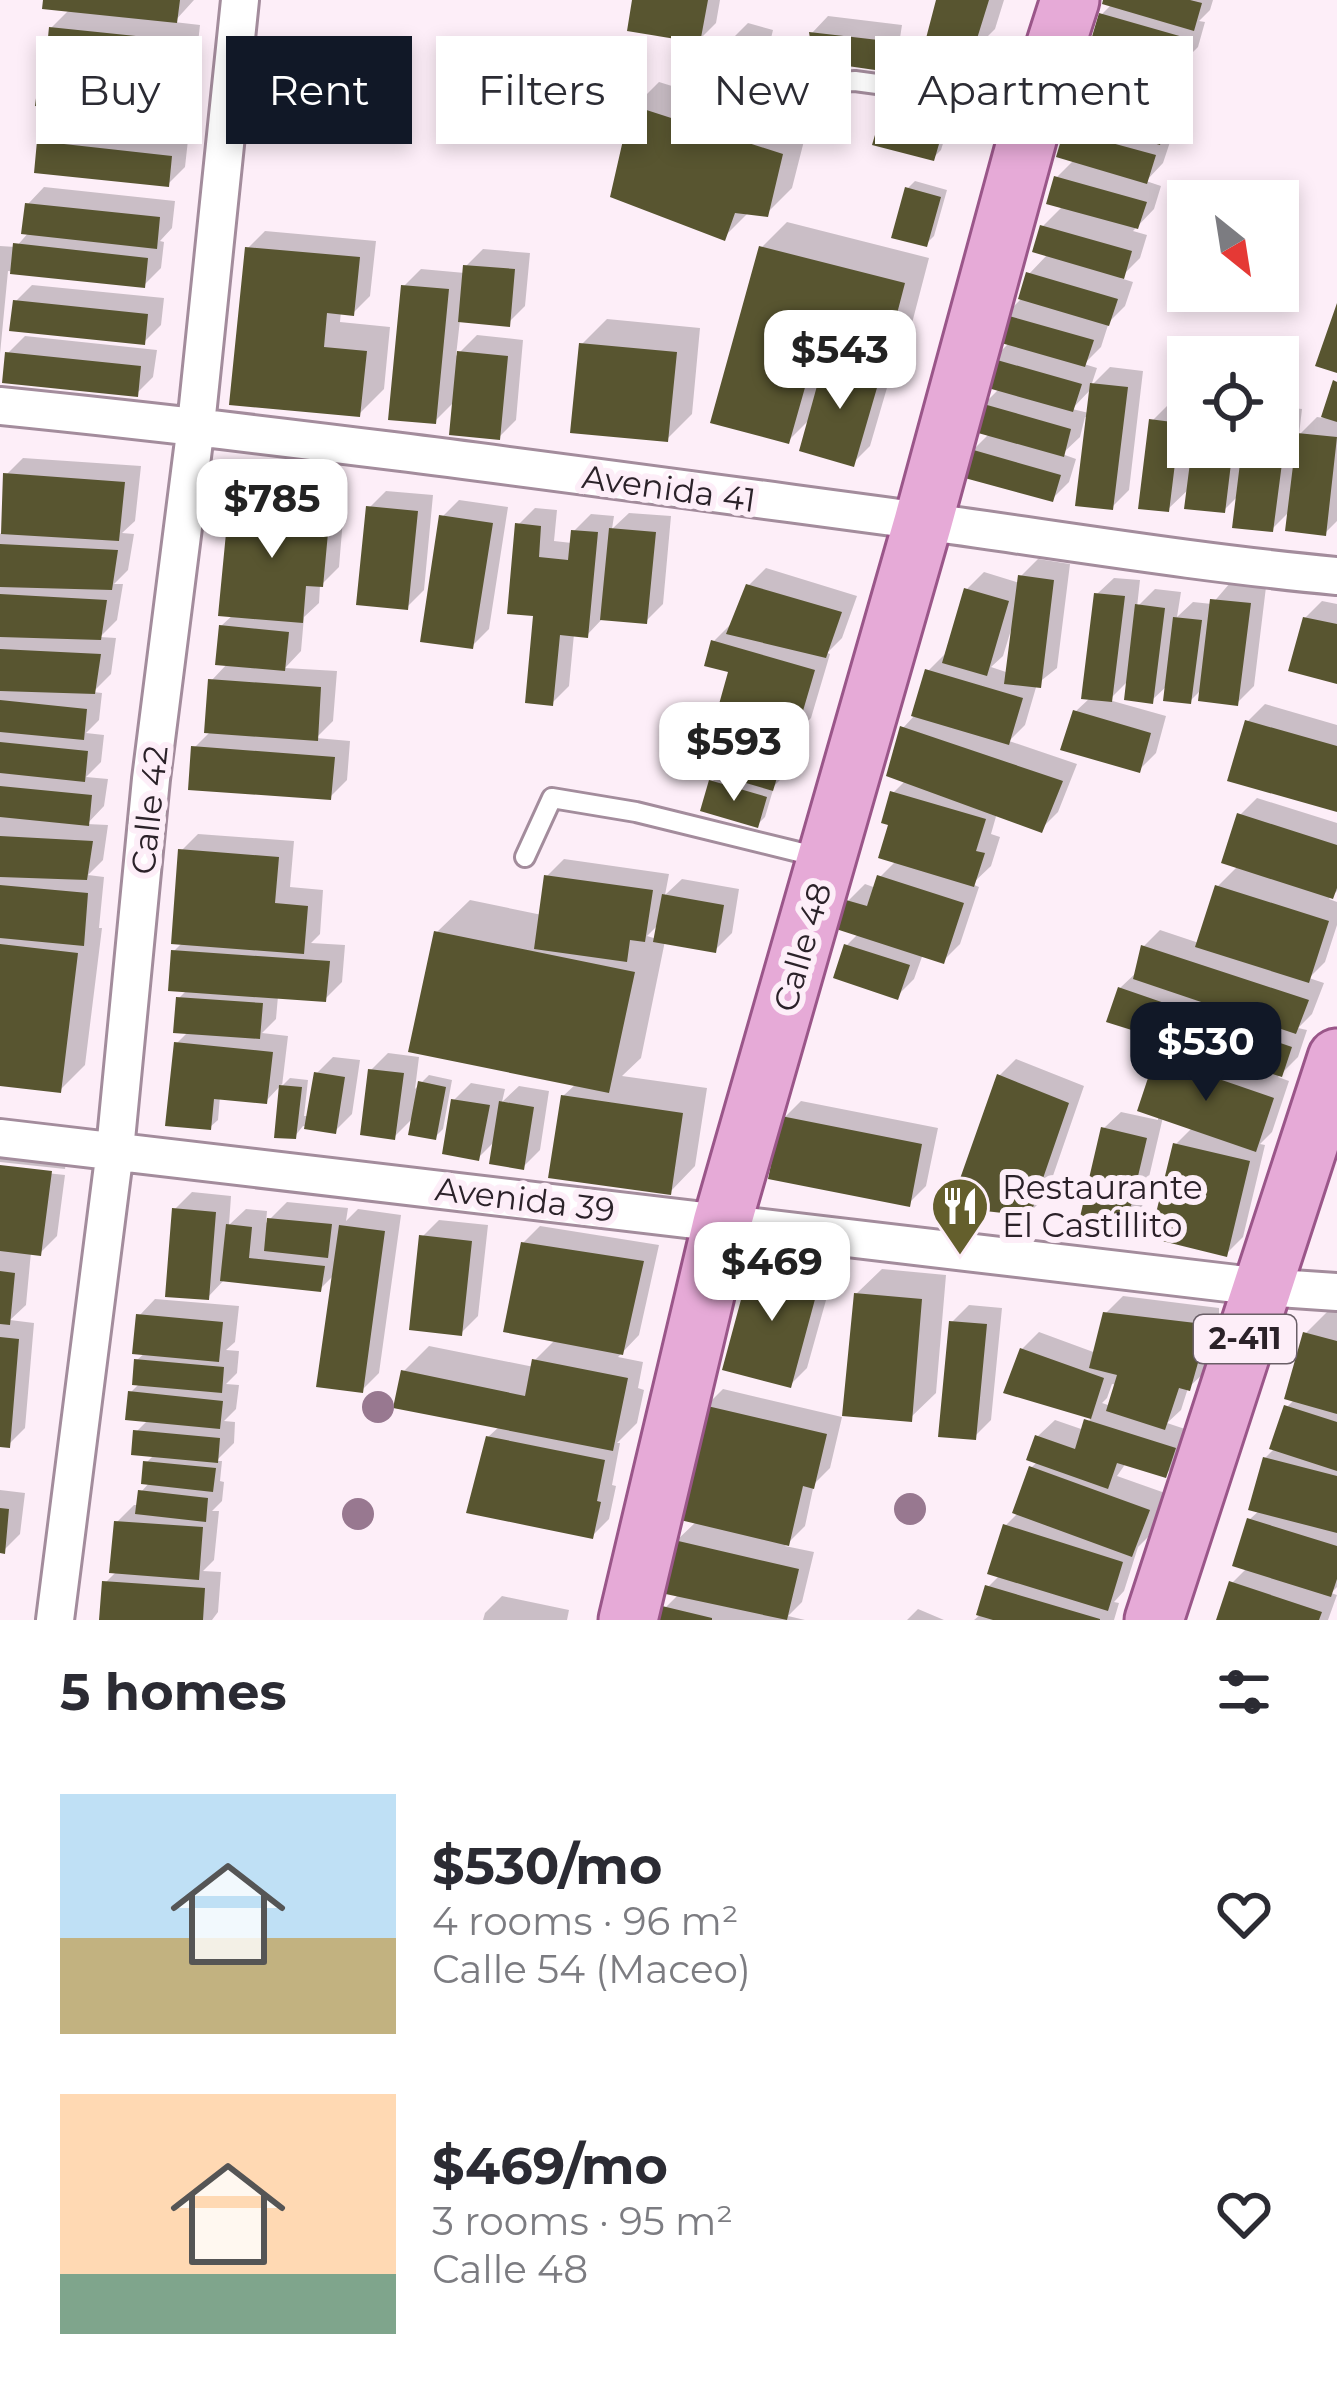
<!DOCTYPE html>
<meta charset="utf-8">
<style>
body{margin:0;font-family:Montserrat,sans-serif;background:#f2f2f3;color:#2b2b33;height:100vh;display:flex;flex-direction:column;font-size:45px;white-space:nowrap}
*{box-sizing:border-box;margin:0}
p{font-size:39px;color:#7c7c81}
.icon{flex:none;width:66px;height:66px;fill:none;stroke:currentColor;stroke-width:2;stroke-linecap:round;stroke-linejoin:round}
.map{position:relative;height:1620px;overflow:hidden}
.drawer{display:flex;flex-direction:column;background:#fff;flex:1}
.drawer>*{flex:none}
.hud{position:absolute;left:36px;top:36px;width:1266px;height:108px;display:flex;gap:24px}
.needle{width:78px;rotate:150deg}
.controls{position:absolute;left:1167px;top:180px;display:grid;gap:24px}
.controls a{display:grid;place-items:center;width:132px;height:132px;border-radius:0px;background:#fff;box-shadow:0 6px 18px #0003;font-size:60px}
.price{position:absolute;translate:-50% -102px;padding:0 27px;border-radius:24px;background:#fff;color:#222;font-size:39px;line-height:78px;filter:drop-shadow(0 3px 6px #0008)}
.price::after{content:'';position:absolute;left:50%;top:72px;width:36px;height:27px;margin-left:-18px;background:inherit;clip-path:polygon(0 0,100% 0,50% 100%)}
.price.on{background:#111827;color:#fff}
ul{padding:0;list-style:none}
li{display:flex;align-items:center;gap:36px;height:300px;padding:0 60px}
li span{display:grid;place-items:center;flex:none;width:336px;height:240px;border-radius:0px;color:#555}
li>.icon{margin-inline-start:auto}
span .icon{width:144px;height:144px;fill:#fffc;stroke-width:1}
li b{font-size:51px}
h2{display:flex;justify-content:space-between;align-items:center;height:144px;padding:0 60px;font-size:51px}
.pill{padding:0 42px;border-radius:0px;background:#fff;box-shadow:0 6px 18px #0003;font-size:42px;line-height:108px}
.pill.on{background:#111827;color:#fff}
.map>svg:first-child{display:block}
</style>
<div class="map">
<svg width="1337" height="1620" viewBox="0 0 1337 1620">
<rect width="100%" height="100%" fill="#fdeef8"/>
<path fill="#0003" fill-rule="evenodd" d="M46,0H194L174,22L200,25L197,52L177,72L189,73L186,100L169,117L41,76L62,56L51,28L70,9Z
M635,0H720L716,23L699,40Z
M939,0H1004L995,29L970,54Z
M1106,0H1213L1210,10L1199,21L1205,22L1198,47L1184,61L1191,64L1184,87L1174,97L1183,100L1176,124L1164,137L1171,139L1163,163L1146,181L1161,186L1154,209L1133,231L1147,235L1140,258L1120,278L1133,282L1125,306L1109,322L1101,347L1084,364L1097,368L1091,386L1110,367L1143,371L1129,490L1112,507L1089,418L1085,417L1080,437L1062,454L1076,459L1069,482L1052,499L972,451L990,433L983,405L1000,388L993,359L1009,343L1004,316L1021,299L1029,274L1048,254L1043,226L1064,205L1057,177L1075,159L1066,131L1079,118V92L1090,82L1087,55L1102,40L1101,15L1112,4ZM1092,388L1089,413L1072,409Z
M828,16L902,25L898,51L881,68L812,33Z
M748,23L773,30L764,67L791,74L780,113L774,119L807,129L792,188L767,213L749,212L724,237L634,107L659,82L714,99L731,40Z
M896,91L916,97L908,127L945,137L941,150L933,158L876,142L889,99Z
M57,126L188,140L185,167L168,184L40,143Z
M915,181L947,190L934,236L926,244L907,189Z
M44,187L175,201L172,228L160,241L164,242L161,268L144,285L8,271L0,354V246L16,247L29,232L28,204Z
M787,222L929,258L911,327L884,354L896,357L870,446L853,463L811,418L788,441L762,247ZM835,339L844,342L830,355Z
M265,231L376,241L370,296L353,313L341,311L340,322L390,327L384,389L359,414L248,248Z
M483,249L530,253L525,306L508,323L460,320L456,356L477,335L523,340L516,420L499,437L456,400L435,421L404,286L421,269L465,273L466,266Z
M32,285L164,298L161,325L144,342L15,302Z
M607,319L700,328L692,414L667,439L582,344Z
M25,336L157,350L153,377L136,394L8,353Z
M1337,381V521L1325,533L1290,511L1272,529L1239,495L1224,510L1190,488L1168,509L1152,421L1169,404L1188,406V447H1278V406L1302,409L1299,435L1317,417L1324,418Z
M23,458L141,466L135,521L122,533L134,534L128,570L114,584H123L117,620L100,637L116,638L111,674L93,692L102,693L99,720L86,733L104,735L101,762L86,777L108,779L104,806L87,824L108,825L103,860L88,875L104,877L99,928H102L85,1065L60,1090L0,1083V534L4,530L6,475Z
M249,486L345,495L339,567L320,586L319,603L304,617L301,651L285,668L337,671L333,721L316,738L350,741L347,780L330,797L194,748L212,730L211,681L228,663L221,626L234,614L232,503Z
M386,491L433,495L424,590L407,607L369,508Z
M459,500L508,507L489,629L472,646L442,517Z
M535,508L557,510L554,541L572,543L574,531L591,514L614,516L612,529L629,513L671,516L663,604L646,621L604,617L587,635L574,634L569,686L552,703L518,525Z
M1038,559L1070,564L1057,668L1037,684L1025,725L1009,741L1077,764L1058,812L1041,829L997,813L991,834L1000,837L991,866L972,884L979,887L960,944L944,960L923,954L914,979L897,996L847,945L859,933L848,901L865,884L876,888L880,877L896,861L892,823L893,793L906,780L903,728L914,716L928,671L945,654L967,589L984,572L1020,583L1021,576ZM1011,630H1014L1009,673L991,667L1003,656Z
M766,568L857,596L842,638L827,653L830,654L811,718L802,727L789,771L770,790H773L765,817L757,825L712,782L721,773L715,724L724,715L732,670L714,641L731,624L749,585Z
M1114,578L1140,580L1137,607L1155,589L1181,592L1177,617L1193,602L1212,604L1230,583L1266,587L1254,686L1237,703L1202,689L1190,701L1168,685L1152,700L1129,680L1109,700L1166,716L1156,753L1139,770L1075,712L1091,697L1097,594Z
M1322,601L1337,604V681L1305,618Z
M1265,704L1337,725V809L1248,721Z
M1257,798L1337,823V891L1329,899L1337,902V925L1325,962L1309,978L1324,983L1312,1014L1298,1028L1307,1030L1298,1057L1278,1077L1289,1081L1272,1132L1260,1144L1265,1145L1243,1237L1226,1254L1176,1144L1193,1127L1163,1117L1142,1207L1125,1224L1104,1128L1121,1112L1158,1120V1059L1176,1041L1120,988L1138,971L1143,947L1160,930L1199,943L1217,887L1239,865L1240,815Z
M198,834L294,841L290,887L323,890L320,934L311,943L345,945L342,982L325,999L278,996L276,1019L262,1033L288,1036L282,1086L290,1078L308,1080L304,1116H309L316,1074L333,1057L360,1060L352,1114L335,1131L303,1126L295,1136L277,1135L282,1084L266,1101L220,1096L218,1120L210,1127L177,1043L189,1031L179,998L187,990L174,951L183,942L181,851Z
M564,859L669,874L665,895L682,879L739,889L732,933L715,950L665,941L641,1058L622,1076L707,1088L695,1166L670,1192L563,1096L576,1084L437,932L470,900L542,915L547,876ZM659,924L657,939L647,936Z
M388,1053L419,1057L415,1089L429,1075L452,1080L443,1129L435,1137L415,1116L394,1137L371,1070Z
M1016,1059L1084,1086L1046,1196L1029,1213L999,1076Z
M471,1083L505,1089L502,1102L519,1086L549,1091L540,1150L523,1167L496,1140L478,1158L454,1100Z
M801,1101L938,1128L926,1186L909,1203L784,1118Z
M0,1147L67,1155L65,1169L0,1162Z
M0,1168L65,1175L57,1236L40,1253L31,1252L26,1305L10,1320L34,1323L25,1428L8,1445L0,1444Z
M192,1192L231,1196L229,1225L246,1209L267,1211L266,1223L287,1202L348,1208L346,1221L358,1209L401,1215L379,1373L362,1390L335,1274L320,1289L225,1279L208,1297L175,1209Z
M439,1220L488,1225L478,1316L461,1333L422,1237Z
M540,1226L659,1245L639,1335L618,1357L643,1362L638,1388L644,1390L637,1423L617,1443H620L612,1485L616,1486L609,1519L592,1536L488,1437L500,1426L404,1371L429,1346L534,1367L535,1360L556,1339L523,1243Z
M772,1244L837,1261L807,1368L790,1385L755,1261Z
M882,1269L946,1275L936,1393L910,1418L856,1294Z
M1123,1296L1219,1308V1325L1206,1371L1188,1388L1181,1410L1167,1423L1191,1431L1182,1458L1165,1475L1126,1463L1117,1476L1165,1493L1148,1537L1138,1547L1124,1591L1114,1602L1119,1603L1114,1620H974L980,1615L988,1587L1000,1575L1005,1526L1018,1513L1032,1467L1038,1461V1436L1055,1420L1084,1430L1092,1416L1022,1349L1039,1332L1096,1353L1106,1313ZM1112,1384L1117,1385L1111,1406L1102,1403L1107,1398Z
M155,1299L239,1306L235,1342L226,1350L239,1351L237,1373L226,1384L239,1385L236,1409L224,1421L235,1422L234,1443L216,1461H222L220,1481L224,1482L222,1501L212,1511H219L214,1560L203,1571L221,1572L218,1612L212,1620H102L105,1583L117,1571V1522L134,1505H139L141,1492L150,1482L146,1463L155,1454L136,1432L149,1419L131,1392L141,1382L137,1360L146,1352L139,1316Z
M969,1305L1002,1308L991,1420L974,1437L952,1322Z
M1331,1308L1337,1310V1587L1331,1593L1337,1595L1328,1620H1219L1232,1583L1247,1568L1250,1519L1260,1510L1265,1458L1275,1448L1287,1407L1295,1399L1306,1333Z
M723,1389L842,1417L830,1468L814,1484L805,1526L785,1546L814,1552L802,1602L788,1616L805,1620H662L665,1608L679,1594L676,1541L697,1521L706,1406Z
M0,1490L25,1493L20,1534L3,1551L0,1550Z
M502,1596L569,1610L567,1620H483L485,1613Z
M918,1609L944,1620H907Z"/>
<path fill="#585530" d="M43,0H180L177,23L42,9Z
M632,0H708L700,43L627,31Z
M936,0H989L971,58L924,46Z
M1103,0H1190L1202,3L1194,31L1102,4Z
M1099,13L1190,39L1182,67L1091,40Z
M49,27L184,41L181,72L46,58Z
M809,32L887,41L882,71L813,61Z
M728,38L758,47L749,84L776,91L764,133L706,118Z
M1085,54L1176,80L1168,108L1076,81Z
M39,75L174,89L170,120L35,106Z
M1077,91L1168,117L1160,145L1068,118Z
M886,98L910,104L902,134L939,144L934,161L872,145Z
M631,105L783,154L768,217L735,213L725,241L610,197Z
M1064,130L1156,155L1147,184L1056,157Z
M37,141L172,156L169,187L34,173Z
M1054,176L1147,202L1138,229L1046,204Z
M905,187L941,197L927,247L891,238Z
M25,203L160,217L157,249L21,234Z
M1040,225L1132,251L1124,279L1032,252Z
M13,243L148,258L145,288L10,274Z
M759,246L905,283L886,356L819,338L789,444L710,423Z
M245,247L360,257L354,316L327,313L324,347L367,351L360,417L229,405Z
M463,265L515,269L510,327L458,322Z
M1026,272L1118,299L1109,326L1018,299Z
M401,285L449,289L436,424L388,420Z
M13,300L148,314L145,345L9,331Z
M1337,303V373L1315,366Z
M1002,314L1094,340L1085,367L994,341Z
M579,343L677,352L668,442L570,433Z
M457,351L508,356L500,440L449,435Z
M5,352L141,366L138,397L2,383Z
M825,357L881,374L854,467L799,451Z
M990,358L1082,384L1073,412L981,386Z
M1333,380L1337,382V422L1321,417Z
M1090,383L1128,387L1113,510L1075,506Z
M980,403L1071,429L1064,457L971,431Z
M1149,419L1180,423L1169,512L1138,509Z
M1278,424L1287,425L1273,532L1232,528L1242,447H1278Z
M1297,433L1337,437L1326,536L1285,531Z
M1192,447H1233L1225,513L1184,509Z
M970,449L1061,475L1053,502L961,477Z
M3,473L125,482L119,541L1,534Z
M229,502L330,511L323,587L306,586L303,623L218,616Z
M366,506L418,511L408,610L356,605Z
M439,515L493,523L473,649L420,642Z
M515,523L541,526L539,557L568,560L571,530L598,532L588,638L560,635L553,706L525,703L533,616L507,614Z
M609,528L656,532L647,624L600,620Z
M0,544L118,550L112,590L0,587Z
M1018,575L1054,580L1041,688L1004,684Z
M746,584L842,612L826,658L726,634Z
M964,588L1009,601L987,676L942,663Z
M1094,593L1125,596L1112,702L1081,699Z
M0,594L107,600L101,640L0,637Z
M1210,599L1251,603L1238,706L1198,701Z
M1135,604L1165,608L1153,704L1124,700Z
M1173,617L1202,620L1191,704L1163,701Z
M1303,617L1337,624V684L1288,671Z
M219,625L289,632L285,671L215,665Z
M711,640L815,670L795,738L716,715L728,672L704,666Z
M0,649L101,654L95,694L0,691Z
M925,669L1023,698L1009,745L911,716Z
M208,679L321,687L318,741L204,733Z
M0,700L87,709L84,740L0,732Z
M1073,710L1151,733L1140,773L1060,750Z
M1245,720L1337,746V812L1227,781Z
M712,722L787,744L773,791L698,769Z
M900,726L1063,781L1042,833L886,776Z
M0,742L88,751L85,782L0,773Z
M191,746L335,757L331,800L188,790Z
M709,780L767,797L758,828L700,811Z
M0,786L92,795L89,826L0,817Z
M890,791L986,819L976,851L985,853L974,887L878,858L888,825L881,823Z
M1237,813L1337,845V888L1333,899L1221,863Z
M0,836L93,841L87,880L0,877Z
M178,849L279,857L275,903L308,906L304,954L171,944Z
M544,875L653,890L645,942L630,940L627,962L534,949Z
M877,875L964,903L944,964L836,929L846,900L867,906Z
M0,885L88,893L84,946L0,938Z
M1215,885L1329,921L1309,983L1195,947Z
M662,894L724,905L716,953L653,942Z
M434,931L635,972L609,1093L408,1052Z
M0,944L78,953L61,1093L0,1086Z
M844,944L910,965L898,1000L833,978Z
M1141,945L1309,1000L1296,1034L1133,979Z
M171,950L330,961L326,1002L168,991Z
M1118,987L1292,1047L1282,1077L1106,1022Z
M176,997L263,1003L260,1039L173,1033Z
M174,1042L273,1052L267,1104L214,1099L211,1130L165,1126Z
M1155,1057L1274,1098L1256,1152L1137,1111Z
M368,1069L404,1073L395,1140L360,1135Z
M314,1072L345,1077L336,1134L304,1129Z
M997,1074L1069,1103L1030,1216L950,1207Z
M418,1081L446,1087L436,1140L408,1135Z
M279,1085L302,1087L296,1139L274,1138Z
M561,1095L683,1113L671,1195L548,1178Z
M451,1099L490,1105L479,1161L442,1154Z
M499,1101L534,1107L524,1170L489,1164Z
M781,1116L922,1144L910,1207L768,1179Z
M1101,1127L1147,1138L1126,1227L1080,1217Z
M1173,1143L1250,1161L1227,1257L1150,1238Z
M0,1165L52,1171L41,1256L0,1251Z
M172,1208L216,1212L209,1300L165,1297Z
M267,1218L332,1224L328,1258L264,1251Z
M226,1224L252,1227L249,1258L325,1266L321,1292L220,1281Z
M339,1225L385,1231L363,1393L316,1387Z
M419,1235L472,1241L462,1336L409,1330Z
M521,1242L644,1261L623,1355L503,1332Z
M752,1259L821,1277L791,1388L722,1370Z
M0,1271L15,1273L10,1325L0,1324Z
M854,1293L922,1299L912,1422L842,1416Z
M1103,1312L1204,1324L1203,1345L1190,1391L1179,1388L1165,1430L1106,1411L1117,1375L1089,1368Z
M136,1314L223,1322L219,1362L132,1354Z
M949,1321L987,1324L976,1440L938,1437Z
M1303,1332L1337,1341V1414L1284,1399Z
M0,1337L19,1339L10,1448L0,1447Z
M1020,1348L1104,1378L1091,1419L1003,1393Z
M134,1359L224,1367L222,1393L132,1385Z
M532,1359L628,1378L613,1451L393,1408L401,1370L525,1396Z
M128,1391L223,1401L220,1429L125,1420Z
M703,1405L827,1434L814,1489L803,1486L789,1546L676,1519Z
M1284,1405L1337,1422V1471L1269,1449Z
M1084,1419L1176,1448L1166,1478L1117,1463L1108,1489L1026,1460L1035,1435L1075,1449Z
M133,1430L220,1438L218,1463L131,1455Z
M486,1436L605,1460L597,1501L601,1502L593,1539L466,1513Z
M1263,1457L1337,1476V1533L1248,1510Z
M143,1461L216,1468L213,1492L141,1484Z
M1029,1466L1150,1510L1132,1557L1012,1513Z
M138,1490L208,1498L206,1522L135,1514Z
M0,1508L9,1509L5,1554L0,1553Z
M1247,1518L1337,1546V1579L1331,1597L1232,1566Z
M114,1521L203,1527L199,1580L109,1573Z
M1003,1524L1123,1562L1108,1611L987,1574Z
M674,1540L799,1569L787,1620L661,1593Z
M102,1581L205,1588L203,1620H99Z
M1229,1581L1322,1612L1319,1620H1216Z
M985,1585L1100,1619V1620H993L976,1615Z
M662,1606L712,1618V1620H659Z"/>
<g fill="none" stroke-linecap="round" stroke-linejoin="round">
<g stroke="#a38c9c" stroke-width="24">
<path id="service" d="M812,84L855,81L1031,105
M525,857L552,798L636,812L823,858"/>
</g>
<g stroke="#a38c9c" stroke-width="42">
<path id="minor" d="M0,406C308,437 615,480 922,521C1060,540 1198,563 1337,576
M0,1138L1262,1287L1337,1292
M55,1620L115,1150L151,779L196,425L240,0"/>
</g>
<g stroke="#9a5689" stroke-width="63">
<path id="primary" d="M628,1620L722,1223L923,522L1036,106L1070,0
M1154,1620L1337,1058"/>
</g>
<use href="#service" stroke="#fff" stroke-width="18"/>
<use href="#minor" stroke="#fff" stroke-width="36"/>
<use href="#primary" stroke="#e6aad7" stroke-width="57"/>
</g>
<g fill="#987890">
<circle cx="378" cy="1407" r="16"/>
<circle cx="910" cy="1509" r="16"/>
<circle cx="358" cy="1514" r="16"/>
</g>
<defs>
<g id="restaurant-pin" transform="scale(3)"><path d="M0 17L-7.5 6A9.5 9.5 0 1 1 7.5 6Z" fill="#645f2c" stroke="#fdeef8"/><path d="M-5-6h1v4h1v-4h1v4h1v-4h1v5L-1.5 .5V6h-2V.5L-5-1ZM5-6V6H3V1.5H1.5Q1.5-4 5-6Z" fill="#fff"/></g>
</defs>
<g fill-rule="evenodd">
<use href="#restaurant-pin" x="960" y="1206"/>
</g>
<g text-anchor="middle" stroke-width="12" stroke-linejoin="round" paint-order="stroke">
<rect fill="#fdeef8" stroke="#6a5f67" stroke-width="3" x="1194" y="1315" width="102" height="48" rx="9"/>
<g font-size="30" font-weight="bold" fill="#2b2229">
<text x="1245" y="1349">2-411</text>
</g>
<g font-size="33" fill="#2b2229" stroke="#fdeef8">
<text transform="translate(669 488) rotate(8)" y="12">Avenida 41</text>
<text transform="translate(149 810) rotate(-84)" y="12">Calle 42</text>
<text transform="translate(802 947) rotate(-74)" y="12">Calle 48</text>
<text transform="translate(525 1199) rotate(7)" y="12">Avenida 39</text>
</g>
<g font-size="33" fill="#2b2229" stroke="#fdeef8" text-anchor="start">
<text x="1002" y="1199">Restaurante<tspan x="1002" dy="38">El Castillito</tspan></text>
</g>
</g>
</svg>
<div class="controls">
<a><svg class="needle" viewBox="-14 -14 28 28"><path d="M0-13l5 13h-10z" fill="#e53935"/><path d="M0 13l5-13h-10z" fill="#7c7c81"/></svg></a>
<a><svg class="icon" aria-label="locate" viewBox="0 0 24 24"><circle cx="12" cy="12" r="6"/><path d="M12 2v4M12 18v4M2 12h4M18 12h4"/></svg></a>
</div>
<b class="price" style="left:840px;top:412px">$543</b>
<b class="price" style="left:272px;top:561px">$785</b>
<b class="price" style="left:734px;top:804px">$593</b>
<b class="price on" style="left:1206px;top:1104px">$530</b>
<b class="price" style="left:772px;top:1324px">$469</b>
<div class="hud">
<a class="pill">Buy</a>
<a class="pill on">Rent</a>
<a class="pill">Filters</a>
<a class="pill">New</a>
<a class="pill">Apartment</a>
</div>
</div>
<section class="drawer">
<h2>5 homes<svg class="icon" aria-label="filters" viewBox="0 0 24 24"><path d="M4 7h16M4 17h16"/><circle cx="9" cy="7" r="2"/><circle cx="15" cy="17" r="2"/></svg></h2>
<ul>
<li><span style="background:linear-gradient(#bfe0f5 60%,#c2b280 0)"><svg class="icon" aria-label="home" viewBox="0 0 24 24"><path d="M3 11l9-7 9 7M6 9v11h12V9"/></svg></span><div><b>$530/mo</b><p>4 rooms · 96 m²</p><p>Calle 54 (Maceo)</p></div><svg class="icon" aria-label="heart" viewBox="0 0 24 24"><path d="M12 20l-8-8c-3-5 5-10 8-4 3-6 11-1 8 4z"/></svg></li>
<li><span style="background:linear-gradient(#ffd9b3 75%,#7fa58c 0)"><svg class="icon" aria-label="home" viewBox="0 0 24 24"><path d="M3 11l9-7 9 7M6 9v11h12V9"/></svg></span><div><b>$469/mo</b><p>3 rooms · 95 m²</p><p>Calle 48</p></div><svg class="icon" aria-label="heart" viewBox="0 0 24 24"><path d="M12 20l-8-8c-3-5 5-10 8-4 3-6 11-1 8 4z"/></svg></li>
</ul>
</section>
